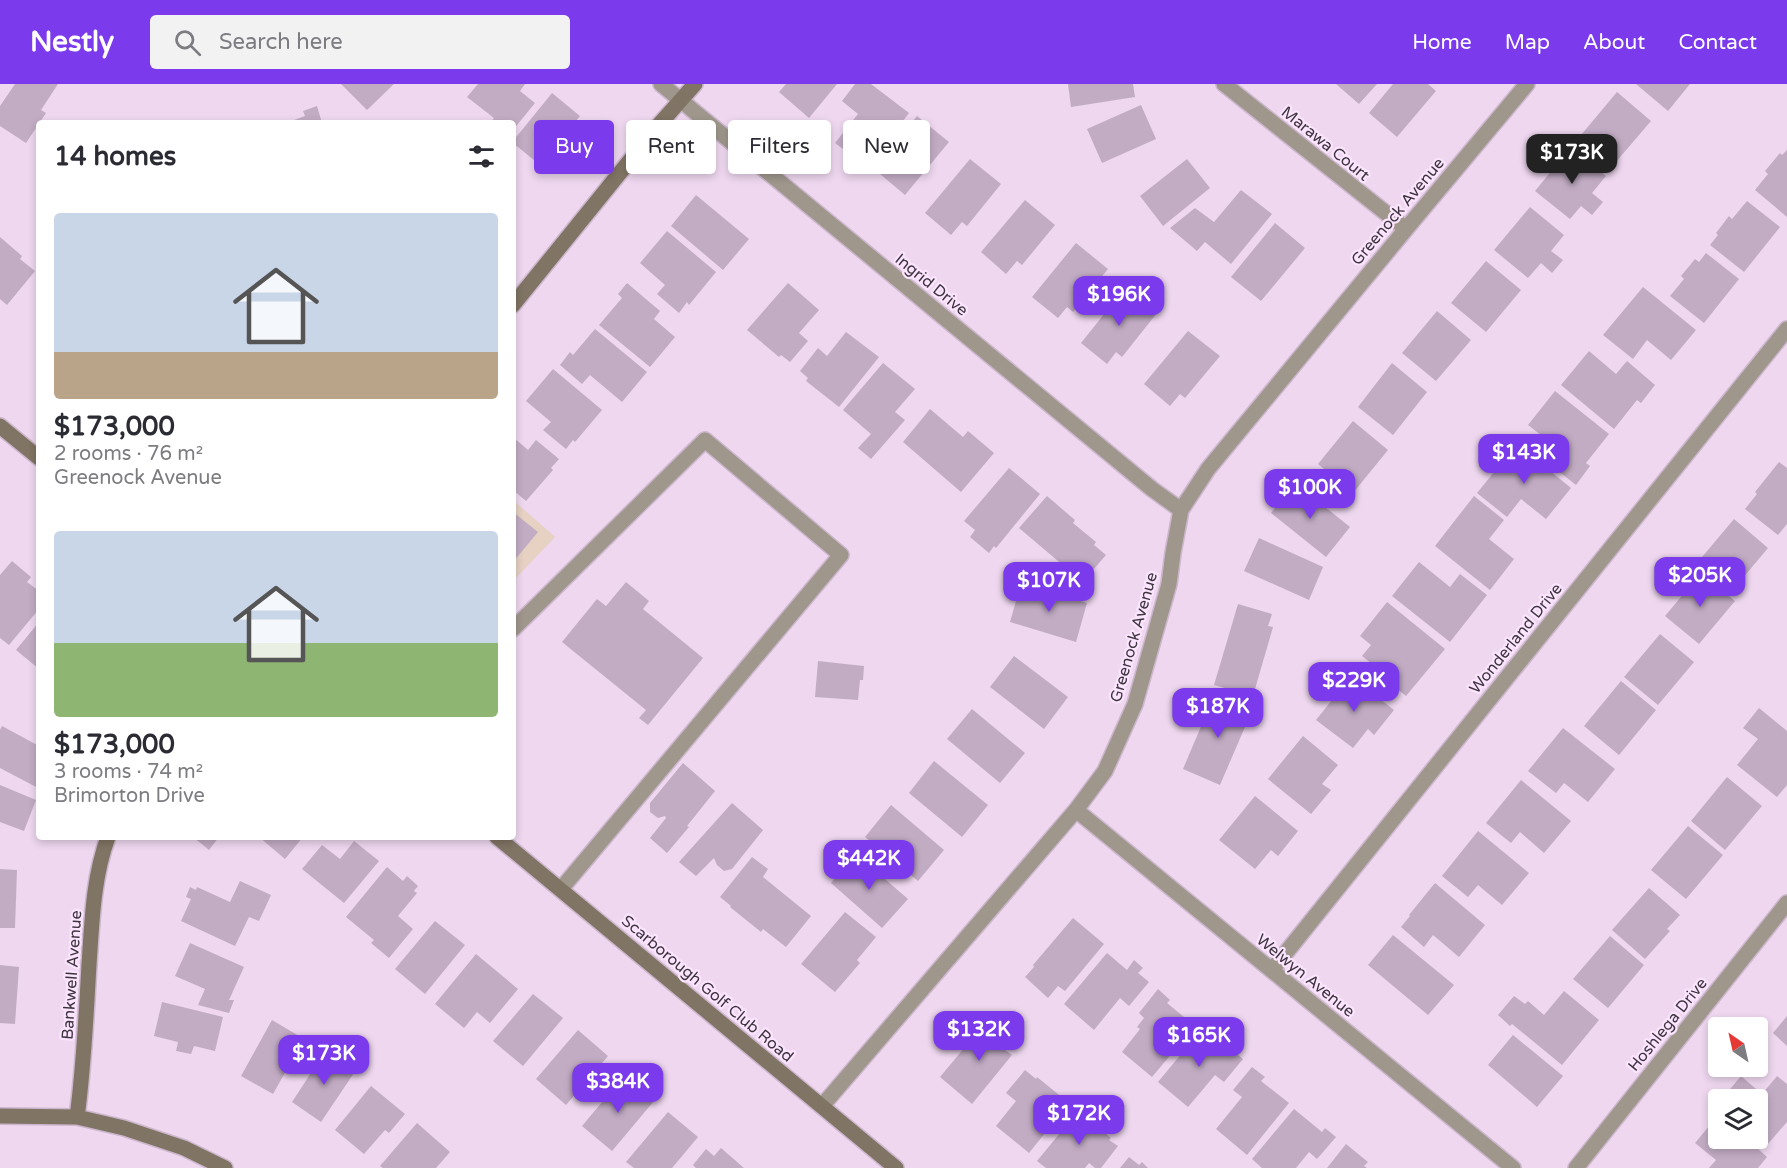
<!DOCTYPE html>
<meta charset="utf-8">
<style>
body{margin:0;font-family:"Varela Round",sans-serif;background:#f2f2f3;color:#2b2b33;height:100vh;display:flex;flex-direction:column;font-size:22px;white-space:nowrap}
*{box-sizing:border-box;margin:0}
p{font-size:20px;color:#7c7c81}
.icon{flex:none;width:33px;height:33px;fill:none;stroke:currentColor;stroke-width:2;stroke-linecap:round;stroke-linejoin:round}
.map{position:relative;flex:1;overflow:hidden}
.details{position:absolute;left:36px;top:36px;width:480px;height:720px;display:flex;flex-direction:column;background:#fff;border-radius:6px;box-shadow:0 3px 9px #0003}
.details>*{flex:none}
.guide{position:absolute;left:534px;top:36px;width:570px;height:54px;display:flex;gap:12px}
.needle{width:39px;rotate:326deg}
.fabs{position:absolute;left:1708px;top:933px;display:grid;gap:12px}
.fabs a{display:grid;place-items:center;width:60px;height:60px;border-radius:6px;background:#fff;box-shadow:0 3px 9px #0003;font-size:30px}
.price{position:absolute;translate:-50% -51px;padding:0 14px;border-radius:12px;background:#7c3aed;color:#fff;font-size:20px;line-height:39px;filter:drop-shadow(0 2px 3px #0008)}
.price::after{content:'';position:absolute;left:50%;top:36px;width:18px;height:14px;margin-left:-9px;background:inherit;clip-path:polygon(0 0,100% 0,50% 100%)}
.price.selected{background:#222;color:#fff}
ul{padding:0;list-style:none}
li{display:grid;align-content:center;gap:12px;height:318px;padding:0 18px}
li span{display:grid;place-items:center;height:186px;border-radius:6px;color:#555}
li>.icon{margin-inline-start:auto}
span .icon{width:108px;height:108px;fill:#fffc;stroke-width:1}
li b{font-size:26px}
h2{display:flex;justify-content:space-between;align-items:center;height:72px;padding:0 18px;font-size:26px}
.chip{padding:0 21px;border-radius:6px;background:#fff;box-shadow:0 3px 9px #0003;font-size:21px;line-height:54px}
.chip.selected{background:#7c3aed;color:#fff}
header{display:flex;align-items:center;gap:36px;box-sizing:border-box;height:84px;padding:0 30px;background:#7c3aed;color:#fff}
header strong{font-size:28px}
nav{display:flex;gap:33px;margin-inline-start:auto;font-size:21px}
.search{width:420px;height:54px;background:#f2f2f3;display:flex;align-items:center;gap:15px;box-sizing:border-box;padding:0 21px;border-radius:6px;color:#7c7c81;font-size:22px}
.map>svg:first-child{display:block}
</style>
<header>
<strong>Nestly</strong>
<div class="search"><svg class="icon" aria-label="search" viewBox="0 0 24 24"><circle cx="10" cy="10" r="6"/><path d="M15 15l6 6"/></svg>Search here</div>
<nav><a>Home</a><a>Map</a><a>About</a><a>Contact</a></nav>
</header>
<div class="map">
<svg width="1787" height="1084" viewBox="0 0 1787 1084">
<rect width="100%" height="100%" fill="#eed7ef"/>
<path fill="#e6d1c3" d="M513,416L555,453L513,497Z"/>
<path fill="#c2acc4" d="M15,0H58L41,26L46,29L26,59L0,42V22Z
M341,0H394L367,26Z
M478,0H525L520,7L535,19L513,46V39H490L494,34L467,13Z
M786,0H837L809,34L779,8Z
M855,0H871L909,29L869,82L853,70L851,71L835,59L858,30L842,17Z
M1068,0H1133L1135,13L1071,23Z
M1336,0H1377L1359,20Z
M1393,0H1428L1436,7L1397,53L1369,29Z
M1636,0H1690L1668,27Z
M1617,8L1651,37L1615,79L1581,51Z
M552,9L580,32L540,81L513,59V57Z
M1141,21L1156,55L1102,79L1087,45Z
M317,22L322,39H286L305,32L303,27Z
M917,32L949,58L905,111L874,85Z
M1571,63L1606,92L1592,109L1603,118L1592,131L1581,122L1570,135L1535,107Z
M1787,66V133L1755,106L1768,90L1765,87L1780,69L1782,71Z
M970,75L1001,100L967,142L962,138L951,151L925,129Z
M1187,75L1210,104L1163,142L1140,112Z
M1241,106L1272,130L1231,180L1205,158L1197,167L1170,144L1195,124L1214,138Z
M696,111L749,155L723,186L671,142Z
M1025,116L1055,141L1022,181L1017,177L1006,190L981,168Z
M1747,117L1780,143L1744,188L1710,161L1718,151L1716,149L1729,132L1732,135Z
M1530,123L1564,151L1551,167L1563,176L1552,189L1541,179L1528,194L1494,166Z
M1275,139L1305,164L1261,217L1231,193Z
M667,147L716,188L689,221L687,218L679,229L657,210L665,201L640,179Z
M0,153L22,172L20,175L35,187L7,221L0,215Z
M1076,159L1108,185L1073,228L1067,223L1058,234L1032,213Z
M1706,169L1739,195L1704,239L1670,212L1684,195L1681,192L1695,175L1699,178Z
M1486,177L1521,206L1486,248L1451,219Z
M627,199L660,227L654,235L675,253L650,283L599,241L622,214L618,210Z
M788,199L819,226L799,249L808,257L790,278L781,271L779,273L747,246Z
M1643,203L1696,246L1671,276L1647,256L1633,275L1603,251Z
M1125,204L1157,229L1122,273L1116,268L1107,280L1081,259Z
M1437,227L1471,256L1436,297L1402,269Z
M595,245L647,288L622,318L590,291L582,300L560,281L570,268L573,271Z
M1188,247L1220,272L1185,314L1180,310L1170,322L1144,300Z
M846,248L879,273L839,323L806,297L808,294L800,287L818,264L827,272Z
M1589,267L1616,290L1627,277L1655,301L1641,319L1637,316L1614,345L1561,301Z
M883,279L915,305L895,328L905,336L871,375L858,364L871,350L843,326Z
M1392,279L1427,308L1393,351L1358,323Z
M553,285L602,326L575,358L573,356L566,365L543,346L551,338L526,317Z
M1555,307L1609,350L1586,379L1590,382L1576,401L1548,379L1559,365L1528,341Z
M930,325L963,353L968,347L994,369L961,408L903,358Z
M1353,337L1388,366L1353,409L1318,380Z
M513,353L528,366L536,356L559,375L551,384L553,386L526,417L513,406Z
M1517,360L1571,404L1546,435L1521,415L1507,433L1477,409Z
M1779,378L1787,384V440L1778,451L1745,425L1757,410L1755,408Z
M1009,384L1040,410L996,464L994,462L989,469L970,453L975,446L964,437Z
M1295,399L1350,443L1326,473L1271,429Z
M1047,412L1075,436L1073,439L1096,458L1094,461L1106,471L1087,493L1075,483L1071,488L1019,444Z
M1474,412L1504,436L1489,455L1514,475L1490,506L1435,462Z
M513,428L538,448L513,478Z
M1734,435L1768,464L1731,508L1697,479Z
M1259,454L1323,483L1309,516L1244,487Z
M12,477L31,493L27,498L39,507V525L9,561L0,554V491Z
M1419,478L1450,503L1460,490L1487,511L1450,558L1392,512Z
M1701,489L1735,517L1699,560L1665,532Z
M626,498L649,517L643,525L703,574L648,641L639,634L646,626L562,558L597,515L606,522Z
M1021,500L1087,519L1076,558L1010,538Z
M1387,518L1445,565L1406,612L1379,590L1381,587L1362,572L1371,561L1360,552Z
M1238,520L1272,530L1268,542L1273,543L1253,612L1214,601Z
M39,538V585L16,566Z
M1660,550L1694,578L1658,621L1624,593Z
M1014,572L1068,613L1044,645L990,603Z
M818,577L864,582L863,596H860L858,616L815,613Z
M1351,592L1394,626L1374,651L1368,645L1353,664L1316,636Z
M1621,597L1656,626L1619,671L1584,642Z
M1222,609L1254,622L1220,701L1183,685L1211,619L1217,621Z
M1759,624L1787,647V701L1777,713L1737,681L1758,655L1743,644Z
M972,625L1025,669L1000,699L947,655Z
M2,642L39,662L38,704L0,684V646Z
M1563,644L1615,685L1588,718L1564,699L1556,709L1528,687Z
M1303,652L1338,681L1322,700L1331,706L1311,730L1268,695Z
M934,677L988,721L962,753L909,709Z
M683,679L715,707L687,742L689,743L667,769L650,754L666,734L665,732L658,734L650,728V719Z
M1727,693L1762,722L1725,766L1691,737Z
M1521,696L1571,737L1544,769L1520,748L1511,759L1486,739Z
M0,701L36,716L24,747L0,738Z
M1255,712L1298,747L1278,772L1271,766L1255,785L1219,756Z
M732,719L763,746L732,785L724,787L717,781L714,774L696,792L679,778Z
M891,721L944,766L918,797L865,753Z
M1688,742L1723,771L1686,815L1651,786Z
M1478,747L1529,789L1502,821L1478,801L1468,813L1442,792Z
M193,753H219L209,766Z
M259,753H303L285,775Z
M354,757L379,777L344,819L302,785L322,761L340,775Z
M856,770L908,815L882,844L831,799Z
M752,773L768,785L763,793L811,832L786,863L763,845L761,848L730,823L731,822L720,813Z
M387,783L403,797L407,792L418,802L414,807L417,809L398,832L413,845L389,874L371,859L374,856L346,833Z
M0,785L17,786L15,844H0Z
M240,797L271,811L259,837L249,833L235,862L181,837L191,815L186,813L190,803L196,806L197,803L230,818Z
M1435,799L1485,841L1459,873L1433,851L1424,863L1401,843L1410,832L1409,831Z
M1649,804L1680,831L1667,845L1670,847L1645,875L1612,846Z
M845,828L876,853L857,876L860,879L835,908L801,880Z
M1073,834L1104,860L1065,907L1058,902L1048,914L1025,893L1034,883L1033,881Z
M435,837L465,861L425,910L395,885Z
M1393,851L1454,901L1428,931L1368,881Z
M1610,852L1644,881L1608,924L1573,895Z
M190,859L244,883L229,916H234L229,929L198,921L205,905L175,892Z
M1107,869L1127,886L1134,876L1143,884L1138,889L1149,898L1129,922L1120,914L1094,946L1064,920Z
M476,870L518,905L490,939L477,928L464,944L435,920Z
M0,881L19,883L15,940L0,939Z
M1158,905L1170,916L1167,919L1195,942L1152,993L1122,968L1140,945L1137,943L1144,934L1139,929Z
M1564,907L1599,936L1562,981L1512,940L1510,942L1498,931L1514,912L1525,920L1528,917L1544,931Z
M533,910L563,934L523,982L493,957Z
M162,918L223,933L215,967L194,962L191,970L176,967L178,958L154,952Z
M1787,932V962L1773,949Z
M272,936L304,955L273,1010L241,992Z
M992,937L1013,955L1005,966L1012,971L972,1020L940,993L980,945L983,948Z
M578,946L608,972L566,1021L536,995Z
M1201,946L1229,969L1232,966L1243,975L1224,998L1215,991L1188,1023L1158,998Z
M1513,951L1563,992L1537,1023L1488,981Z
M326,966L356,986L321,1038L292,1018Z
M1252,983L1265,993L1261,997L1289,1019L1247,1071L1216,1045L1242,1013L1233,1006Z
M1025,986L1036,995L1037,993L1069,1019L1029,1069L996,1042L1016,1017L1006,1009Z
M624,992L654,1017L612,1067L582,1042Z
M1741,992L1762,1010L1777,992L1787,1000V1038L1767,1061L1758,1054V1016H1721Z
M371,1002L405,1030L389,1049L385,1046L364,1070L335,1046Z
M1294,1025L1322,1048L1325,1044L1336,1053L1317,1075L1309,1068L1296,1084H1262L1252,1075Z
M1078,1027L1111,1054L1109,1056L1118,1062L1101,1084H1095L1089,1079L1085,1084H1046L1037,1077Z
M668,1028L698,1053L672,1084H634L626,1078Z
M1719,1030V1054H1746L1767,1073L1758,1084H1709L1716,1076L1695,1059Z
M417,1039L450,1068L436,1084H383L380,1082Z
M1346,1060L1368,1078L1364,1082L1367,1084H1327Z
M721,1064L744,1084H696L693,1081L706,1065L714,1072Z
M1129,1073L1139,1081L1142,1078L1148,1084H1120Z"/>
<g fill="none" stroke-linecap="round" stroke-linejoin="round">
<g stroke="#cbb6cc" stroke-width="18">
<path id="lane" d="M513,545L705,356L841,471L561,805"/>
</g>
<g stroke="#cbb6cc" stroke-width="18">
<path id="street" d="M661,0L1152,405L1181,426
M1224,0L1406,145
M1076,726L1513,1084
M1272,886L1787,245
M822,1022L1076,726L1105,687L1135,620L1169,500L1173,469L1181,426L1208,385L1406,145L1527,0
M1576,1084L1787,819"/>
</g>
<g stroke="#cbb6cc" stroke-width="18">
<path id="secondary" d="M513,221L657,43L695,0
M0,342L39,374
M497,753L896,1084
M0,1032L77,1033L124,1044L184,1064L225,1084
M77,1033C84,982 86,931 89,881C92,837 93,794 108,753"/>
</g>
<use href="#lane" stroke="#9f978c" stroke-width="15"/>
<use href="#street" stroke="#9f978c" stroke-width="15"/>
<use href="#secondary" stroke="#807464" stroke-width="15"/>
</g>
<g text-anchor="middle" stroke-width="4.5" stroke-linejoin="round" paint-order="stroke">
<g font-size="16" fill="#3d343e" stroke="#fbe4fd">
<text transform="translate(1326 59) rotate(39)" y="6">Marawa Court</text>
<text transform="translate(1397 127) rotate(-50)" y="6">Greenock Avenue</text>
<text transform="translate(932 200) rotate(39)" y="6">Ingrid Drive</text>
<text transform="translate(1133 553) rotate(-74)" y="6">Greenock Avenue</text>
<text transform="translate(1515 554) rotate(-51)" y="6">Wonderland Drive</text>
<text transform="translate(71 891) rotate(-86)" y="6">Bankwell Avenue</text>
<text transform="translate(1306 891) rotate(39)" y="6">Welwyn Avenue</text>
<text transform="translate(708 904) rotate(40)" y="6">Scarborough Golf Club Road</text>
<text transform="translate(1667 940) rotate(-51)" y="6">Hoshlega Drive</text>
</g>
</g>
</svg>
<div class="fabs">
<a><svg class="needle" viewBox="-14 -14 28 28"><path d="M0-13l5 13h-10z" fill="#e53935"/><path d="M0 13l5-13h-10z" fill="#7c7c81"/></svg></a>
<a><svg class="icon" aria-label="layers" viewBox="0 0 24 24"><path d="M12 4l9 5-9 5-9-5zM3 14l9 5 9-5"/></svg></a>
</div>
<b class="price selected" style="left:1572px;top:101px">$173K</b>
<b class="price" style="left:1119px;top:243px">$196K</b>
<b class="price" style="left:1524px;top:401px">$143K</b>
<b class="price" style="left:1310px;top:436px">$100K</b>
<b class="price" style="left:1700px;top:524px">$205K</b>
<b class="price" style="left:1049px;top:529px">$107K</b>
<b class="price" style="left:1354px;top:629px">$229K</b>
<b class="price" style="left:1218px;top:655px">$187K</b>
<b class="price" style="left:869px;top:807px">$442K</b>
<b class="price" style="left:979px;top:978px">$132K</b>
<b class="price" style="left:1199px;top:984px">$165K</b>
<b class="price" style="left:324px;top:1002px">$173K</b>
<b class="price" style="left:618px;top:1030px">$384K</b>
<b class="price" style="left:1079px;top:1062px">$172K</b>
<div class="guide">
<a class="chip selected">Buy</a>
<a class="chip">Rent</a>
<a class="chip">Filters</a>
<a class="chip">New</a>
</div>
<section class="details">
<h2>14 homes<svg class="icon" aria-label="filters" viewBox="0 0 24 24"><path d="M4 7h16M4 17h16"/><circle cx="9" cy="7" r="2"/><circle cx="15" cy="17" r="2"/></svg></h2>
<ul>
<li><span style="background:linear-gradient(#c9d6e8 75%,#b9a48a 0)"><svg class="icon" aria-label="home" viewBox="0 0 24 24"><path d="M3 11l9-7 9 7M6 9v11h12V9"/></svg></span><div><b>$173,000</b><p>2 rooms · 76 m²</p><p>Greenock Avenue</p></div></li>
<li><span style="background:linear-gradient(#c9d6e8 60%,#8fb573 0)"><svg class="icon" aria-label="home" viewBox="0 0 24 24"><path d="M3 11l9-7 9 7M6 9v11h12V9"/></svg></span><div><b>$173,000</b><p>3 rooms · 74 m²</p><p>Brimorton Drive</p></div></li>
</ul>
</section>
</div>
